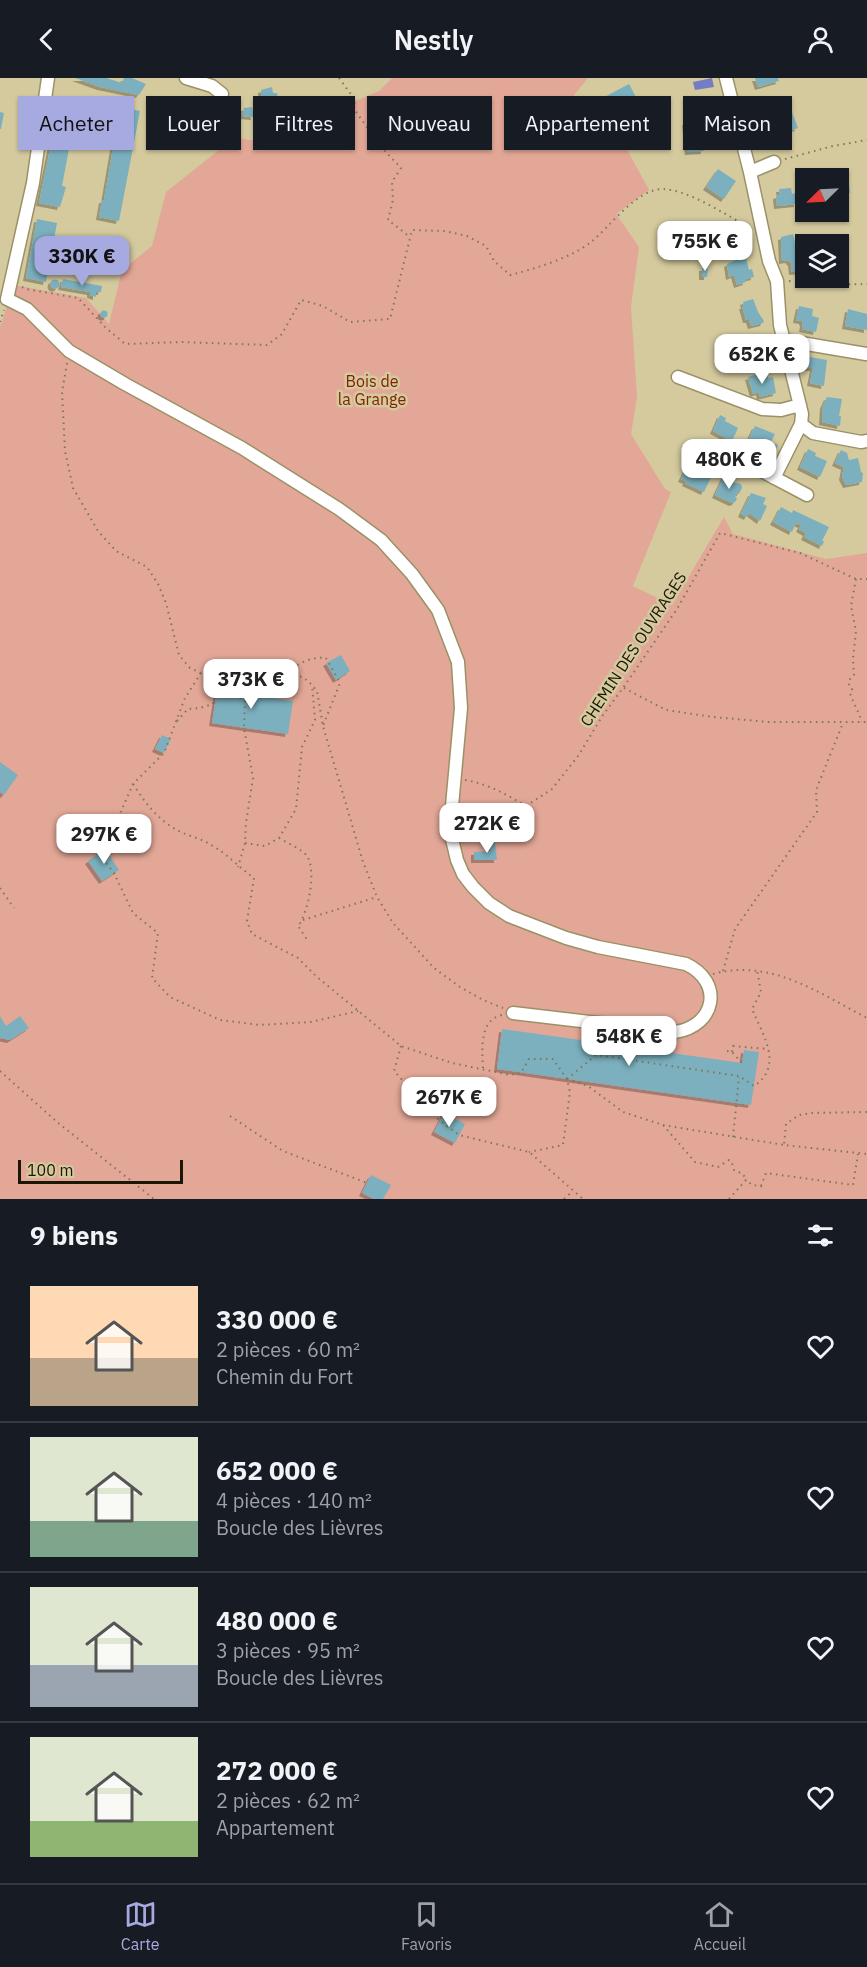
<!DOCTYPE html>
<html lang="fr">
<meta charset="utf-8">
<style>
body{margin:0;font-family:"IBM Plex Sans",sans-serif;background:#242831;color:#f1f3f6;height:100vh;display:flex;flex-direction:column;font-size:22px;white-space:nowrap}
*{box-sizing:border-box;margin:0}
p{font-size:20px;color:#9ea1a6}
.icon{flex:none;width:33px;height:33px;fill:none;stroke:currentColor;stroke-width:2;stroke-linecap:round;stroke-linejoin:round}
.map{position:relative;height:1121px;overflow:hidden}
.panel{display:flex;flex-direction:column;background:#171b24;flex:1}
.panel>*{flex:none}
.top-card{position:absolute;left:18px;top:18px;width:831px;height:54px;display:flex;gap:12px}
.needle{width:39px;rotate:246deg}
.tools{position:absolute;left:795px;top:90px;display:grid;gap:12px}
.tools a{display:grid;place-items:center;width:54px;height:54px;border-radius:0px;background:#171b24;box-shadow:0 2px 4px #0004;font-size:30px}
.scale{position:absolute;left:18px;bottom:15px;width:165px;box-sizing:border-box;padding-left:6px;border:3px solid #1b1706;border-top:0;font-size:16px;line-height:21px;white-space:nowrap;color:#1b1706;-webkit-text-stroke:4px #d4ca9e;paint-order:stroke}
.price{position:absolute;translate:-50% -51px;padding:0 14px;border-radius:12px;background:#fff;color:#222;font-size:20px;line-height:39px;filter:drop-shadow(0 2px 3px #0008)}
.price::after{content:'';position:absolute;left:50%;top:36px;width:18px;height:14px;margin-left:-9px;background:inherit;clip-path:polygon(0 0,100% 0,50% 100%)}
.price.selected{background:#a7aae0;color:#111}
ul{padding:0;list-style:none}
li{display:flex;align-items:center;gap:18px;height:150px;padding:0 30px}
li+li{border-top:2px solid #363941}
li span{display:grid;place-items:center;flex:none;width:168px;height:120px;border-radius:0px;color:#555}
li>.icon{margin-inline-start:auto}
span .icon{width:72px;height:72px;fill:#fffc;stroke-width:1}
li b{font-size:26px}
h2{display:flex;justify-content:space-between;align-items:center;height:72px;padding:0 30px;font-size:26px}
.chip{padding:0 21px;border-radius:0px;background:#171b24;box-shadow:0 2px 4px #0004;font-size:21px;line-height:54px}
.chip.selected{background:#a7aae0;color:#111}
header{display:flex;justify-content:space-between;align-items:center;height:78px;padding:0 30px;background:#171b24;font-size:27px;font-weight:600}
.menu{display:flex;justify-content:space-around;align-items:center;height:84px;border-top:2px solid #363941;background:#171b24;font-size:16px;color:#9ea1a6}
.menu a{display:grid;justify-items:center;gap:3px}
.menu .selected{color:#a7aae0}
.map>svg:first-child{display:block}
</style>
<header><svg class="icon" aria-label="back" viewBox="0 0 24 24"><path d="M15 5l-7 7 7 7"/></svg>Nestly<svg class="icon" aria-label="person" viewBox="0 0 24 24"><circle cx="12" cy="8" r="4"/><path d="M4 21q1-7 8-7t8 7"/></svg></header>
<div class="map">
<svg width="867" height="1121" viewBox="0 0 867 1121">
<defs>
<filter id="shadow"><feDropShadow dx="-3" dy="3" stdDeviation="0" flood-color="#0004"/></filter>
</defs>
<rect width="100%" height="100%" fill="#d4ca9e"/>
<path fill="#e2a797" d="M392,0H588L574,17L591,57L623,64L649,112L616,136L639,169L631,229L637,319L631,356L665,411L671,414L633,508L672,527L724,439L733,456L826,481L867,475V1121H0V249L14,207L86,220L109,246L122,192L152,168L166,114L234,60L258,63L379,13Z"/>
<path fill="#737dc3" d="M712,0L714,9L695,12L693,4Z"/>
<path fill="#7bb0be" filter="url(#shadow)" d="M75,0H106L122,5L124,0H132L146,6L139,17L100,9Z
M755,0H778L779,3L758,9Z
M629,6L637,21L625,27L624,25L600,37L593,25Z
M272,9L273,15H277L278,22H275L276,29L261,35L259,26L262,25L261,12Z
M58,20L72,21L71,23L80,25L77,39H75L62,108L66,109L60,129L39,125L58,32L56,31Z
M717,23H724V28L717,29Z
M120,29L140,33L119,143L99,139L102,122H104Z
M252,29L254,39L242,38L244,30Z
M190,31L195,36L197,34L207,47L202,52L201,51L192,62L174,41L177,37L180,40Z
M0,34L4,35L1,51H0Z
M792,34L798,50L772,59L766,44Z
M701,43L704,73L688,74L685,44Z
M718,91L736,103L724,121L706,109Z
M848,96L850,115L843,116L842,113H838V100H831V98Z
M791,110L792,116L796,115L797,126L777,128L776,118L780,117L779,111Z
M37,141L57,145L46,204L26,200Z
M793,156L797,174L805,173L806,175V193L792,194L791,185L788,182L782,183L781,159Z
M740,180L741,181L746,180L749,192L752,191L754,199L745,201L746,204L737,207L734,197L729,199L727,186Z
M702,190H708L707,199H702Z
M63,201L102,208L101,214H96V219L90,217V214L61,209Z
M50.5 206a4.5 4.5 0 1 1 9 0a4.5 4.5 0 1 1-9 0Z
M753,221L758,234L764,243L763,245L751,248L749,242H746L742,228H744L743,224Z
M799,228L813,231L812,238L819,240L816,254L802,251L803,246L802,243L796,242Z
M848,231L867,236V252L845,248Z
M100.5 236a3.5 3.5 0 1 1 7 0a3.5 3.5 0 1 1-7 0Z
M760,256L762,262H764L765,266L767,265L770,278L754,282L747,260Z
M810,279L827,282L824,308L810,305L813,290H808Z
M766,294L768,300L773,299L776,315L760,319L759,314L753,316L748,299Z
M827,319L842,321L839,338H841L840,348L822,344L823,328Z
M720,337L726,340L725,343L738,350L732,363L713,353Z
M755,348L775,356L771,364L778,367L773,377L754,367L753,371L746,367Z
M808,371L816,375L815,378L827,383L820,399L800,389Z
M841,372L847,375L849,382L858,380L861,394L863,395L862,404L846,407L842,399L844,389L835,385Z
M688,387L692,390L693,388L712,397L704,414L685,405L686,403L681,401Z
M724,398L732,402L731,404L741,406L742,410L739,416L737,414L735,418L737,421L735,424L732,425L715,417Z
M751,415L766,420L763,426L767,428L760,443L749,435L747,439L741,436Z
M781,429L792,435L793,432L829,449L822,463H824L822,468L804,459L806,455L799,451L801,447L796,445L792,454L773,444Z
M341,577L350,593L336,602L326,585Z
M219,601L234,603L233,614L293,623L288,656L212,645Z
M162,657L171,661L164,675L155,671Z
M0,684L18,697L4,717L0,714Z
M495,764L497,782H474V774L490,773V765Z
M105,771L119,792L102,803L88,783Z
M0,938L6,948L20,938L29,950L10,962L0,960Z
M502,951L742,985L744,972L759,974L751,1027L497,991Z
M444,1035L465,1046L455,1065L434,1054Z
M371,1097L391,1107L383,1121H374L362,1115Z"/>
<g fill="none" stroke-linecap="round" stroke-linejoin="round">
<g stroke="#9b9167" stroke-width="15">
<path id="minor" d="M48,0L33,105L7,221L27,231L69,273L125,306L242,370L339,431L381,462L412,496L438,532L458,584L461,630L451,739L452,761L457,782L463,796L473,809L489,825L509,838L566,860L598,869L686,886C724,904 716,948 675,954L513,935
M186,0L212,8L222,16
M726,0L750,94L769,183L777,203L780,247L802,336L801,346L774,400
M750,94L774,84
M783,262L866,276
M678,299L762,331L781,332L800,327
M801,346L813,355L861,364L867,363
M739,381L807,417"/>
</g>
<path stroke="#7e7758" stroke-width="2" stroke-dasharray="1.5 4.5" stroke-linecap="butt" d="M339,0L356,23L352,28L381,69L401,90L392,104L393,122L388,142L410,159
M785,81L833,68L867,62
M789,203L818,207L867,206
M22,209L26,211L78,220L106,250L125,266L181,264L267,267L282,256L301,222L323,228L350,244L390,241L412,152L445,153L467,158L486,168L494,183L510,197C534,191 571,180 591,164C610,149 636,111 663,111C688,112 721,134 743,146H749
M0,244L4,232
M67,285L62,314L65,373L73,410L98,453L116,473L147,489L158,506L166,525L179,577L190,590L201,595L214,592L262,591L287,593L304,600L312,607L317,613L323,648L363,784L377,819L393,845L434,890L460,909L483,922L503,930
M856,501L851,528L856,553L853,581L854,597L849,602V608L852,611L850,615C853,625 859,634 862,644
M287,593C299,586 311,578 326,580L340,605L323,648
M201,595L185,620L164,675L133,706L111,756L99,776L114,795L133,835L158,855L152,900L170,919L220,942L260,947L311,944L358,933
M624,610L666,632L713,639L768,644H867
M177,643L188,631L200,630L213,626L216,610L229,613L245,623L244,650L253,700L246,745L245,765L238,789
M465,702C488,706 506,716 526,728L481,736
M133,706C146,726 159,744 183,755C193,759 204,762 213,768C228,777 240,790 254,800L247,843L252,856L298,880L317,899L401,968L452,985L510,997L521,995L529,981H553L567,1001L570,1014L563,1067L529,1074
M526,728L552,711L578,678L603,637L623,610L677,531L720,455L800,475L856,501H867
M279,760C287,765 302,771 307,778C317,793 308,835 298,848L308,863
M245,765L265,768L279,760L296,731L302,669L315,642L312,607
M0,810L14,830
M303,842L377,819
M723,893L735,851L817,734L816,712L843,645
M713,896C770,880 819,915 867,940
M401,968L394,993L440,1043L459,1057L529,1074L583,1121
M727,973L732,974L742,985
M732,974L733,968L768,971
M483,990C482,972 479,942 502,937
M0,993L57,1044L154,1121
M567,1001L596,977L739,998L754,1008C784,988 763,957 752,931L761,914L757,892
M567,1001L588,1008L623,1034L663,1047L695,1084L718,1089L729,1082L732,1085L734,1092L743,1096L746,1102
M867,1034L811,1035L799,1037L786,1046L784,1067L867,1076
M230,1038L283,1073L367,1105
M663,1047L784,1067
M733,1059L739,999
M761,1108L766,1095L853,1107L858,1076
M564,1121L573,1113
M729,1121L746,1102L752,1107L766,1109"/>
<use href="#minor" stroke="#fff" stroke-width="12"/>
</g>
<g text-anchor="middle" stroke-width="5" stroke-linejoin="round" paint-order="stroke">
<g font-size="16" fill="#832302" stroke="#d4ca9e">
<text x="372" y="309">Bois de<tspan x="372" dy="18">la Grange</tspan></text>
</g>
<g font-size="16" fill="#1b1706" stroke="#d4ca9e">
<text transform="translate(633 571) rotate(-57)" y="6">CHEMIN DES OUVRAGES</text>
</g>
</g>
</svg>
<div class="tools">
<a><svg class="needle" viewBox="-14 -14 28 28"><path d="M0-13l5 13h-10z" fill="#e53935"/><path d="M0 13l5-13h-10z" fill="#9ea1a6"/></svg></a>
<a><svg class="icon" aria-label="layers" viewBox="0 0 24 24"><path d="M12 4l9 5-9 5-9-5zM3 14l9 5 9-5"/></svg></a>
</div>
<div class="scale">100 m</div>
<b class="price" style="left:705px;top:194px">755K €</b>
<b class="price selected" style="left:82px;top:209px">330K €</b>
<b class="price" style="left:762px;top:307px">652K €</b>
<b class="price" style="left:729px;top:412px">480K €</b>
<b class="price" style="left:251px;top:632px">373K €</b>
<b class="price" style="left:487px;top:776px">272K €</b>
<b class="price" style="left:104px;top:787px">297K €</b>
<b class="price" style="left:629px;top:989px">548K €</b>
<b class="price" style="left:449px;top:1050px">267K €</b>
<div class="top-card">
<a class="chip selected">Acheter</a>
<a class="chip">Louer</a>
<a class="chip">Filtres</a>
<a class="chip">Nouveau</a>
<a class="chip">Appartement</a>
<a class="chip">Maison</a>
</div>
</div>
<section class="panel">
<h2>9 biens<svg class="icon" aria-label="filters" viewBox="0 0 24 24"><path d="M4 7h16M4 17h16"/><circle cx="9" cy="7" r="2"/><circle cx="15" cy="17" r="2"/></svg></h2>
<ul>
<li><span style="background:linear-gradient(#ffd9b3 60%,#b9a48a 0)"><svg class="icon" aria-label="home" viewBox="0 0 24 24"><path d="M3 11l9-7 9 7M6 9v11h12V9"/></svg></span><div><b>330 000 €</b><p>2 pièces · 60 m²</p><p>Chemin du Fort</p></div><svg class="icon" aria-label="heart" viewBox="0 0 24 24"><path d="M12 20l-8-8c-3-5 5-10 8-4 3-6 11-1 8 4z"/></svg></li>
<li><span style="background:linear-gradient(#dfe7d0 70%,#7fa58c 0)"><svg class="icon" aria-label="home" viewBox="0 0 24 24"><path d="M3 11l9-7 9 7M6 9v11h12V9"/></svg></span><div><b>652 000 €</b><p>4 pièces · 140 m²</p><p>Boucle des Lièvres</p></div><svg class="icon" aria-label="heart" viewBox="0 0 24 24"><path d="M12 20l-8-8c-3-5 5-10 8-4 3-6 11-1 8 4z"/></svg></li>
<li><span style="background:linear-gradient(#dfe7d0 65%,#9aa5b1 0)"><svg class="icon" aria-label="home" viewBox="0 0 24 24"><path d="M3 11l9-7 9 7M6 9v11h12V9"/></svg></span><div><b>480 000 €</b><p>3 pièces · 95 m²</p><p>Boucle des Lièvres</p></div><svg class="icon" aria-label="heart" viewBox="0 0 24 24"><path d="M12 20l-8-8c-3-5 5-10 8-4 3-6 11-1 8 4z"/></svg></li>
<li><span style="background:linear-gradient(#dfe7d0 70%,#8fb573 0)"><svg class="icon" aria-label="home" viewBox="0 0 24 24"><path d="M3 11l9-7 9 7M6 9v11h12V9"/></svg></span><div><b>272 000 €</b><p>2 pièces · 62 m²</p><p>Appartement</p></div><svg class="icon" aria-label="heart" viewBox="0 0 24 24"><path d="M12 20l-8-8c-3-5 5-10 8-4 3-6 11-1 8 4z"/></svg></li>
</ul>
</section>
<nav class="menu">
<a class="selected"><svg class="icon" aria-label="map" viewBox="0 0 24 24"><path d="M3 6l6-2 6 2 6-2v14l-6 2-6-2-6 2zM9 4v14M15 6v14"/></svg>Carte</a>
<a><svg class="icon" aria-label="saved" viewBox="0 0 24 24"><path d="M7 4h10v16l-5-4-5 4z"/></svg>Favoris</a>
<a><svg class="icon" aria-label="home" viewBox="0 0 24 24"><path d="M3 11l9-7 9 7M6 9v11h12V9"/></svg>Accueil</a>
</nav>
